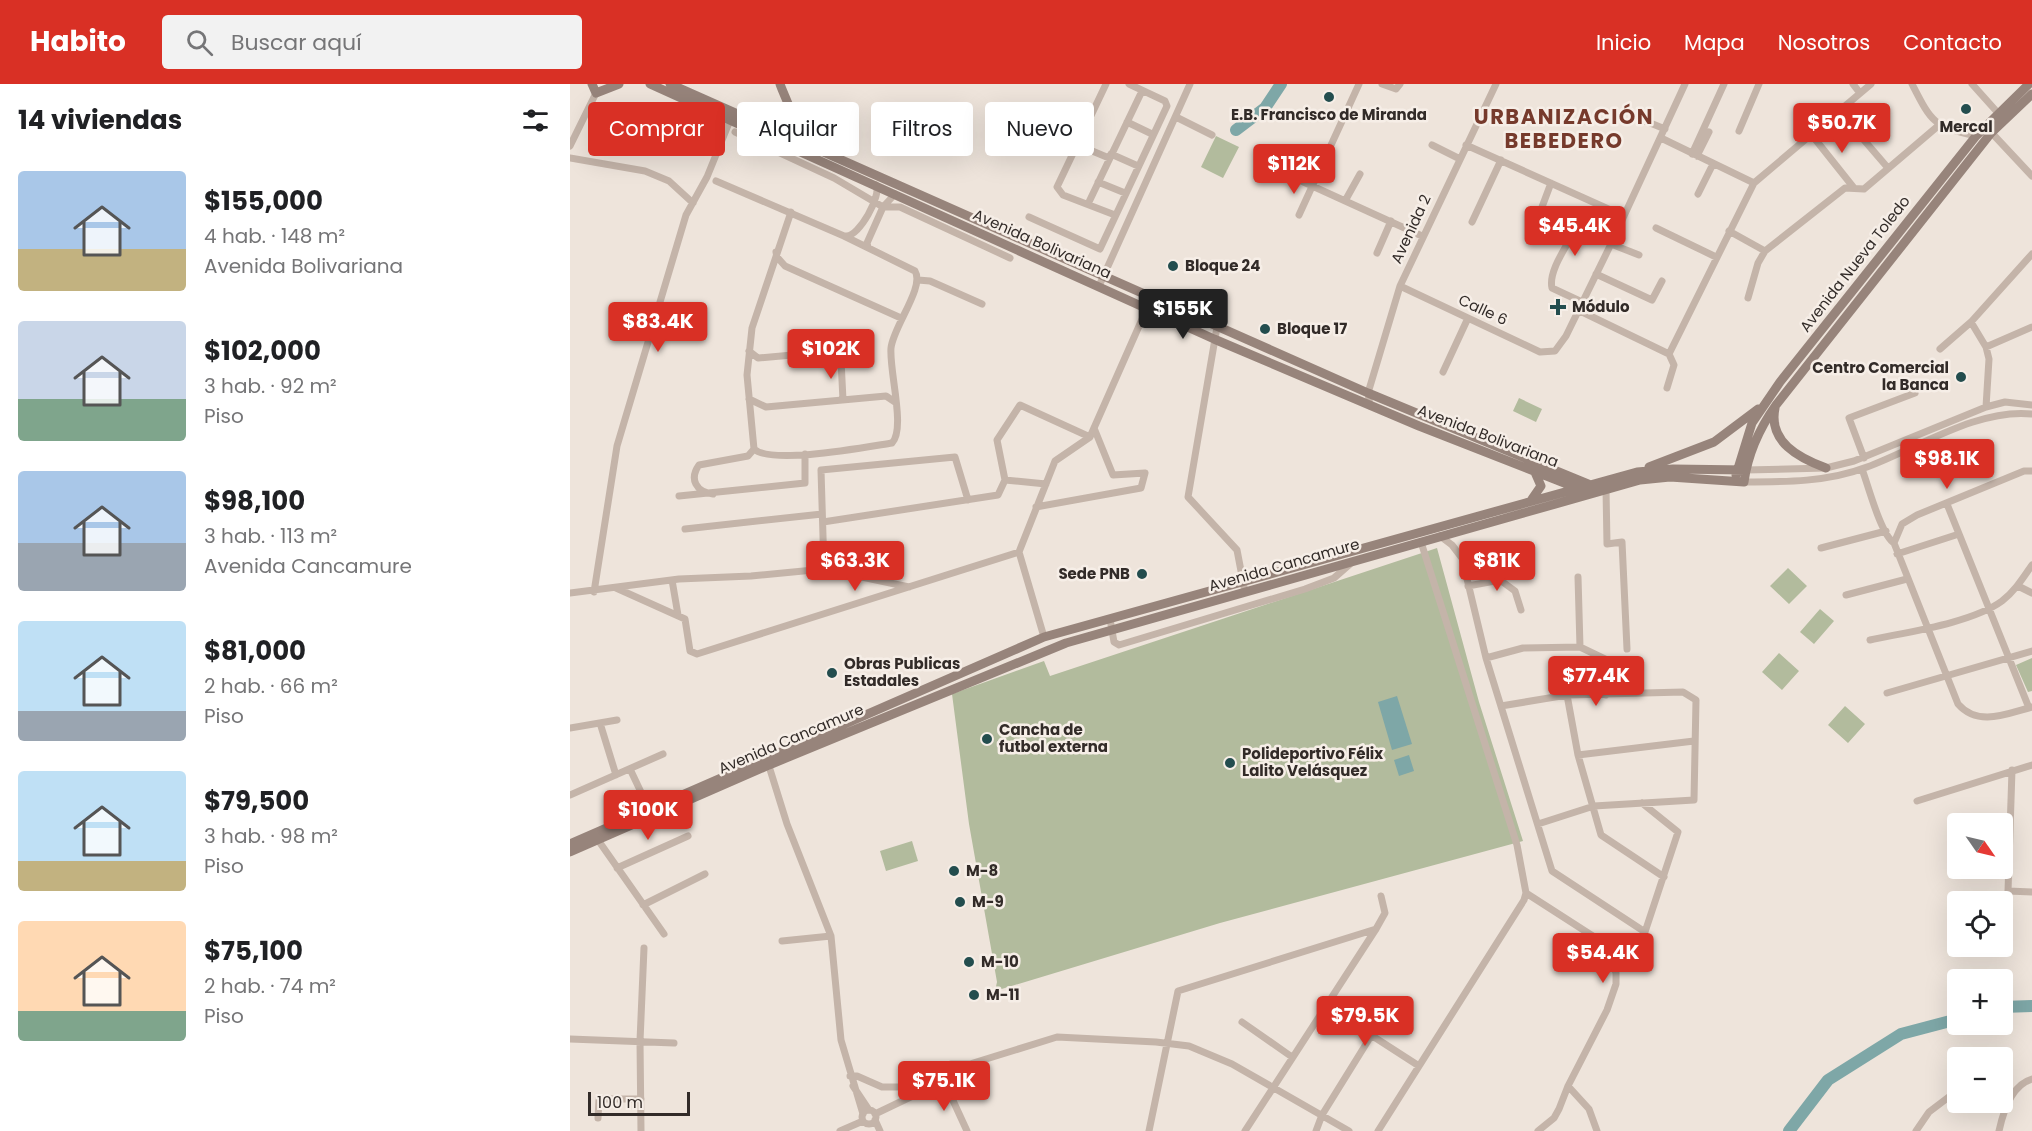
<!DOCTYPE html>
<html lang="es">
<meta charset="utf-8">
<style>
body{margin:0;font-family:Poppins,sans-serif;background:#f2f2f2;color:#202124;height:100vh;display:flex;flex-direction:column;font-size:22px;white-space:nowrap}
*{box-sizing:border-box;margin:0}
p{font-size:20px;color:#757577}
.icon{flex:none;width:33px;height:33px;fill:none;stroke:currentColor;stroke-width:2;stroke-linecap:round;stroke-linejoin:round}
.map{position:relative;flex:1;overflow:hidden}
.sheet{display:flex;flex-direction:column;background:#fff;width:570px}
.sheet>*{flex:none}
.banner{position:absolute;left:18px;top:18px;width:570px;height:54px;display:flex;gap:12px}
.needle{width:39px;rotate:124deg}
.tools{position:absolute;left:1377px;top:729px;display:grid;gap:12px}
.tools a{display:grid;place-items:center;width:66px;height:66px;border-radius:6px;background:#fff;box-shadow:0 6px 24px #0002;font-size:30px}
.scale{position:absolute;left:18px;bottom:15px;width:102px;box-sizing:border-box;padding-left:6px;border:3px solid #322b28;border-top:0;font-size:16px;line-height:21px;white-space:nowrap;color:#322b28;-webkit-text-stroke:4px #f6eee7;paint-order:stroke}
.price{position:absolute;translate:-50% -51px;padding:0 14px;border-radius:6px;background:#d93025;color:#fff;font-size:20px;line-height:39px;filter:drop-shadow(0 2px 3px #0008)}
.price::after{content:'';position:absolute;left:50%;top:36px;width:18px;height:14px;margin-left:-9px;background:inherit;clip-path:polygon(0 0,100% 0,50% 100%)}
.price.active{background:#222;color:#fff}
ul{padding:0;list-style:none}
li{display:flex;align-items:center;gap:18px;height:150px;padding:0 18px}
li span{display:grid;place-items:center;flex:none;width:168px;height:120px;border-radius:6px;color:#555}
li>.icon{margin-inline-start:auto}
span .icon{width:72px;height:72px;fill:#fffc;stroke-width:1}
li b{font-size:26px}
h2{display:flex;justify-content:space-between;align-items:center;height:72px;padding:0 18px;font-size:26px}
.tag{padding:0 21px;border-radius:6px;background:#fff;box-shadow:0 6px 24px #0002;font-size:21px;line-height:54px}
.tag.active{background:#d93025;color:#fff}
header{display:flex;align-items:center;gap:36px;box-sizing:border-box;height:84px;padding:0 30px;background:#d93025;color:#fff}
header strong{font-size:28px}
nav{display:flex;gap:33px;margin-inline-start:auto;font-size:21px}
.search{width:420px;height:54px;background:#f2f2f2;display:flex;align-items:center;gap:15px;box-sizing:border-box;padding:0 21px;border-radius:6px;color:#757577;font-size:22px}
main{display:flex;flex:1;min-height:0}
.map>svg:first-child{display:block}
</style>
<header>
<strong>Habito</strong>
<div class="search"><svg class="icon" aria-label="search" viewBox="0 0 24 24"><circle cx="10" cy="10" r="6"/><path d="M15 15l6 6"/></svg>Buscar aquí</div>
<nav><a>Inicio</a><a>Mapa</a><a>Nosotros</a><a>Contacto</a></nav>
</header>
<main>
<section class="sheet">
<h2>14 viviendas<svg class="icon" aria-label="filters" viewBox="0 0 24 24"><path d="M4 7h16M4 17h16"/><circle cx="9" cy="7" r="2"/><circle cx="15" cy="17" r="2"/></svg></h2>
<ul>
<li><span style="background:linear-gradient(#a9c7e8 65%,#c2b280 0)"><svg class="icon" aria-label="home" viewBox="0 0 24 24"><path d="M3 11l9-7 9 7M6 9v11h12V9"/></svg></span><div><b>$155,000</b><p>4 hab. · 148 m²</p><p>Avenida Bolivariana</p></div></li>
<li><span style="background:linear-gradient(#c9d6e8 65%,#7fa58c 0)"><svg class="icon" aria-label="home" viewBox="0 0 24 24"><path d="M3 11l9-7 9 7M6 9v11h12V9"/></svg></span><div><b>$102,000</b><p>3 hab. · 92 m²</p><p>Piso</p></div></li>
<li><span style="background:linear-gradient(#a9c7e8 60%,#9aa5b1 0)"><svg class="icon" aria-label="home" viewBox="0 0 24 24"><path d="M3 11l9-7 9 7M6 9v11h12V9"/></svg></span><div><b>$98,100</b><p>3 hab. · 113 m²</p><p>Avenida Cancamure</p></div></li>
<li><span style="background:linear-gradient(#bfe0f5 75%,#9aa5b1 0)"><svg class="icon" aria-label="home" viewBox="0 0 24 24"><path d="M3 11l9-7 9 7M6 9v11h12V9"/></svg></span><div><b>$81,000</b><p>2 hab. · 66 m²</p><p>Piso</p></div></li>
<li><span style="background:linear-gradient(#bfe0f5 75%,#c2b280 0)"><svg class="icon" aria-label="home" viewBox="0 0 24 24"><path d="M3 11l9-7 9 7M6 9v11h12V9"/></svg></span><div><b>$79,500</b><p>3 hab. · 98 m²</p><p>Piso</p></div></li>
<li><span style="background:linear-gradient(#ffd9b3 75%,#7fa58c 0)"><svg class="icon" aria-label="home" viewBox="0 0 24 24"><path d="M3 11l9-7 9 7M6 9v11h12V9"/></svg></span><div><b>$75,100</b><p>2 hab. · 74 m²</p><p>Piso</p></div></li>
</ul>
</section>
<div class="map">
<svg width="1462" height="1047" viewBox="0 0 1462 1047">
<rect width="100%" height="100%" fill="#eee4db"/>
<path fill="#b2bb9d" d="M646,52L669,63L653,94L631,83Z
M949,314L972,325L966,338L943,327Z
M867,464L909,618L953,757L650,839L425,907L427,898L399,740L382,610L474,577L480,592Z
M1218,484L1237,502L1219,520L1200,502Z
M1250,525L1264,537L1244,560L1230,548Z
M1209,569L1229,587L1212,606L1192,588Z
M1462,574V607L1458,608L1446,581Z
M1275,622L1295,640L1278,659L1258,641Z
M342,757L348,777L316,787L310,767Z"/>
<path fill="#7ea7a7" d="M827,612L842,660L822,666L808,618Z
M839,671L844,687L829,692L824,676Z"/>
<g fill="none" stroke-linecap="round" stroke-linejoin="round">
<path stroke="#7ea7a7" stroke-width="12" d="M666,46L695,24L711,0
M1432,923L1462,922
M1219,1047L1258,996L1331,950L1388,935"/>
<path stroke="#c4b4a9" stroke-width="7" d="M536,0L487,103L493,111L545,131
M812,0L826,5L830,0
M1283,0L1290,9
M1342,0C1362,39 1363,42 1406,52
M1402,0L1428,29
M1269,27L1318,84
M606,33L642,51
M1068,34L1095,45
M557,38L582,50
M1419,46L1462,92
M1169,47L1189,0
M165,48L264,94L313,123H330L440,174
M1241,50L1284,104
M1091,54L1184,99
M508,61L539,74
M862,61L890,75
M896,61L1054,132
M0,62L26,9
M541,70L568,82
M1122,70L1154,0
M1127,72L1139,48
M0,74L75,87L99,97L123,119
M716,90L852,152
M146,97L274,152L345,187C355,203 323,243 321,264C319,287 336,345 322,359C296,363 201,381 184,365
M528,98L555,109
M1128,110L1143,80
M775,117L790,90
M518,120L572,7
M729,131L789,0
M969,131L981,99
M459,133L530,165L597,22L595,17L559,0
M902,138L931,76
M1086,144L1146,173
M1005,146C997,162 978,187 982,204L1012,218
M1159,147L1195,167L1275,104L1294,105L1368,42
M276,152C289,153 312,111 306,101
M1041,160L1069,171
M298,163L297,159L313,123L325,110
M206,168L207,173L215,182L331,234
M807,169L821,137
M1026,190L1082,216L1092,197
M348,196L360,197L412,220
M529,202L620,0
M830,202L970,268L985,267L996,252L1041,160L1115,0
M1178,214L1188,179L1195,167
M1008,226L1099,270L1104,281L1097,304
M647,243L618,413L667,466L675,508
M1416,263L1462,243
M1370,265L1401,238
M179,267L188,274L266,267L271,276L273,316
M1099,270L1184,99L1301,0
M873,288L898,234
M179,315L196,323L316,312L325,318
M800,322L798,309L830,202L926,0
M1416,323L1419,275L1416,263L1401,238L1462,170
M1294,374L1279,334L1345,309
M1292,385C1298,401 1311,451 1324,459
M1176,386L1256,384L1284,377L1416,323L1435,318L1462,321
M1462,387H1454L1347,431L1332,440L1324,459L1388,620C1408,643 1436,630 1462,623
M435,396L476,400
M1174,398C1216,398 1258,398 1297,383C1348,364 1408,324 1462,330
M1036,405L1037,460L1052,458L1057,565
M143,410C126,408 119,395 129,381L178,372L184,365L177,291L182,244L221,128
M109,412L235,399V370
M1377,420L1459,624
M466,423L571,404L575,389L543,391L524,344
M253,438L428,411L435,396L427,356L450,321L520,353
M115,445L252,430
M870,452L882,461L892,474L916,574L982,787L1075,848L1108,748L1072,719
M1251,464L1316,447
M1327,470L1389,450
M254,485L251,386L385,373L398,416
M1008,493L1010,563
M102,496L108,531
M898,502L930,496L945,507L951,526
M1448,502L1462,509
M46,504L115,535L120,567L127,570L449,468
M24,508L47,362L116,131L137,93L161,34
M0,509L109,495L181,492L254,485L339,503
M1276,511L1337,495
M540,535L544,558L549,561L735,505L764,494L780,480
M474,553L449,468L485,377L520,353L577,224
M1300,556C1337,548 1402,539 1432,517C1445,507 1453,494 1462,481
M916,574L953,564L1010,563L1035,575L1036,611
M1317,609L1462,567
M997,611L1008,671L1031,751L1094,793
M931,622L997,611L1113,608L1126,616L1124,716L1024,722L968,740
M30,639L46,691
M0,644L47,636
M1008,671L1124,657
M198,679L217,740L261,852L271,956L293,1030
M60,685L79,725
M1442,686L1438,807L1462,808
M0,711L93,670
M1347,717L1462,681
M28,756L94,850
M47,784L118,752
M956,809L1029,856L1039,867L1046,889V900L1037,926L998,1002L989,1025L984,1034L968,1047
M73,821L135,790
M212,857L261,852
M756,922L849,982
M672,938L722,973
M0,955L104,959
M280,992H287L312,1003H329L381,980H400L487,953L586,958L619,962L662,980L779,1047
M374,997L397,1047
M283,1002L299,1026
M998,1002L1019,1025L1027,1047
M292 1033a7 7 0 1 1 14 0a7 7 0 1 1-14 0Z
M305,1030L399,985L400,980
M28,1034L29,1015H71
M305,1036L310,1047
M71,1047L70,957L74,864
M270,1047L293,1037
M579,1047L608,907L806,845
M675,1047L806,845L815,829L811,812
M746,1047L752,1031L801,952
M808,1047L954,816L956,809L947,761L851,458
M1346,1047L1359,1028L1388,1006
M1429,1047C1433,1028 1441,1001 1462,995"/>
<path stroke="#97847b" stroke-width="9" d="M22,0L26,9L49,0
M80,0L644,255L849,342L1007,404
M100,0L798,309L1018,400
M210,0C216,17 230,40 224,58
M1205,324C1198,358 1229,374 1256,384
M1079,383L1144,358L1188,325
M1166,391L1182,339L1210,298L1406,52L1459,0
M962,415L971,402L964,386
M0,760L474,553L1067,388L1103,385L1176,386
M0,768L199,681L496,559L1070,396L1100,393L1174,398C1178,369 1189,345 1206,321L1421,49L1462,10"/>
</g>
<g fill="#234d4e" stroke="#f6eee7" stroke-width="2">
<circle cx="759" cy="13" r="6"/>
<circle cx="1396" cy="25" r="6"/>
<circle cx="603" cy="182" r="6"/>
<path d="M985 214h6v6h6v6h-6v6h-6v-6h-6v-6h6z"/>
<circle cx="695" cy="245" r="6"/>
<circle cx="1391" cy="293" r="6"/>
<circle cx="572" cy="490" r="6"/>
<circle cx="262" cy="589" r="6"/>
<circle cx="417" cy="655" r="6"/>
<circle cx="660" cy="679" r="6"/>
<circle cx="384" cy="787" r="6"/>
<circle cx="390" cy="818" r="6"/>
<circle cx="399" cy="878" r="6"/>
<circle cx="404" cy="911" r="6"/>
</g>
<g text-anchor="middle" stroke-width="5" stroke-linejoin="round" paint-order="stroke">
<g font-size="15" font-weight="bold" fill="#322b28" stroke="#f6eee7" text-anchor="start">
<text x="759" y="36" text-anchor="middle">E.B. Francisco de Miranda</text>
<text x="1396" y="48" text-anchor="middle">Mercal</text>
<text x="615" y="187">Bloque 24</text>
<text x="1002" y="228">Módulo</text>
<text x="707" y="250">Bloque 17</text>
<text x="1379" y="289" text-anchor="end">Centro Comercial<tspan x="1379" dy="17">la Banca</tspan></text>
<text x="560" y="495" text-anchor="end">Sede PNB</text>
<text x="274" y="585">Obras Publicas<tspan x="274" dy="17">Estadales</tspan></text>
<text x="429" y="651">Cancha de<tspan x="429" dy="17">futbol externa</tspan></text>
<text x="672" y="675">Polideportivo Félix<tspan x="672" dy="17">Lalito Velásquez</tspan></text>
<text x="396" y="792">M-8</text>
<text x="402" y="823">M-9</text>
<text x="411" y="883">M-10</text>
<text x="416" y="916">M-11</text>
</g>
<g font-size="15" fill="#322b28" stroke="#f6eee7">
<text transform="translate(841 145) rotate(-65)" y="5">Avenida 2</text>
<text transform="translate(472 160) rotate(24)" y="5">Avenida Bolivariana</text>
<text transform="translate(1285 180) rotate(-52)" y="5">Avenida Nueva Toledo</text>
<text transform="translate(913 226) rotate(25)" y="5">Calle 6</text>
<text transform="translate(918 352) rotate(21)" y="5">Avenida Bolivariana</text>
<text transform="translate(714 481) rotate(-16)" y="5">Avenida Cancamure</text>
<text transform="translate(221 655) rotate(-23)" y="5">Avenida Cancamure</text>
</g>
<g font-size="21" font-weight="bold" letter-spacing="1.5" fill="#763a2c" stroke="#f6eee7">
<text x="994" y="40">URBANIZACIÓN<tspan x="994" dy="24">BEBEDERO</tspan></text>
</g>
</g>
</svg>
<div class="tools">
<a><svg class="needle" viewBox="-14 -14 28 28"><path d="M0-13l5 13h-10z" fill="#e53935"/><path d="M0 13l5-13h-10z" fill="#757577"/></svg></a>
<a><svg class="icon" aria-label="locate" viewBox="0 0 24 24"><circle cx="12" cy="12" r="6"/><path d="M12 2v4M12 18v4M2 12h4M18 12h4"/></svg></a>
<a>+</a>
<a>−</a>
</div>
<div class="scale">100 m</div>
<b class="price" style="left:1272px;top:70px">$50.7K</b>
<b class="price" style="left:724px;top:111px">$112K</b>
<b class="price" style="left:1005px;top:173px">$45.4K</b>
<b class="price active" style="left:613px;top:256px">$155K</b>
<b class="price" style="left:88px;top:269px">$83.4K</b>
<b class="price" style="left:261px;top:296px">$102K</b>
<b class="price" style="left:1377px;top:406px">$98.1K</b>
<b class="price" style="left:285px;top:508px">$63.3K</b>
<b class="price" style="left:927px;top:508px">$81K</b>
<b class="price" style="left:1026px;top:623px">$77.4K</b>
<b class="price" style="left:78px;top:757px">$100K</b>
<b class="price" style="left:1033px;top:900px">$54.4K</b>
<b class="price" style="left:795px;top:963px">$79.5K</b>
<b class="price" style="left:374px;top:1028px">$75.1K</b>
<div class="banner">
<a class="tag active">Comprar</a>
<a class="tag">Alquilar</a>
<a class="tag">Filtros</a>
<a class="tag">Nuevo</a>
</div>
</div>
</main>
